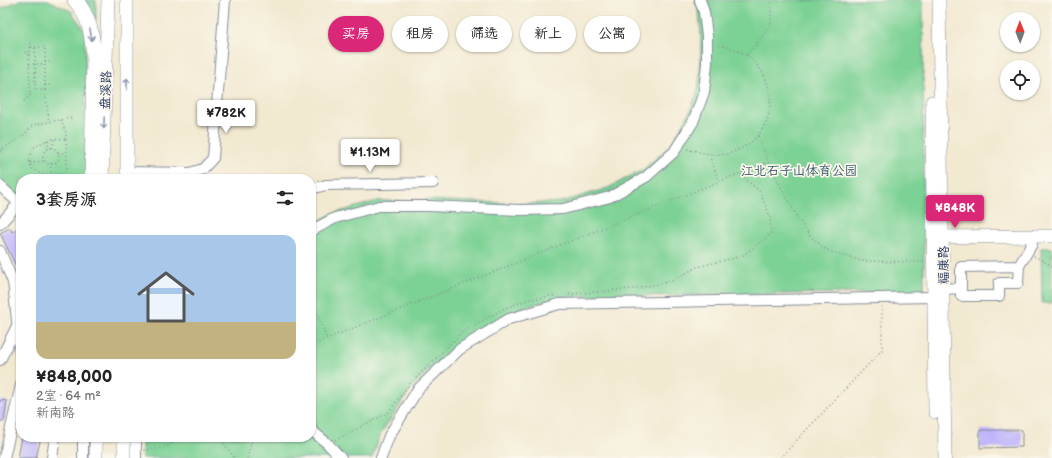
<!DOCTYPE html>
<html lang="zh">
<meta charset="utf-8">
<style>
body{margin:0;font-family:"Balsamiq Sans","LXGW WenKai TC",sans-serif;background:#f2f2f2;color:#222;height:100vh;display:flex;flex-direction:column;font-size:15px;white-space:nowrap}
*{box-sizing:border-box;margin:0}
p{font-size:13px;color:#767676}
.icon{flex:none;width:22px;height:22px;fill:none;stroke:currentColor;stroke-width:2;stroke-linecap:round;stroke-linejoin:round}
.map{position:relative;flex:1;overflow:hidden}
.details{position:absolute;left:16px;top:174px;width:300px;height:268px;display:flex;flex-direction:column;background:#fff;border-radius:16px;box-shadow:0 1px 3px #0004}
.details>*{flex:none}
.hud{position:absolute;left:328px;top:16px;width:380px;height:36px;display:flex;gap:8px}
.needle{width:26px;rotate:359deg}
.buttons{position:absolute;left:1000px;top:12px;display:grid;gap:8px}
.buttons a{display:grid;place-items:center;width:40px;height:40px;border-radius:50%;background:#fff;box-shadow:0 1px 3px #0004;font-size:20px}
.price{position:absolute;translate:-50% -34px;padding:0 9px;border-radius:4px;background:#fff;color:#222;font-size:13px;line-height:26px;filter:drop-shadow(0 1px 2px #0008)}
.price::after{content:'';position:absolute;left:50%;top:24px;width:12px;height:9px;margin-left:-6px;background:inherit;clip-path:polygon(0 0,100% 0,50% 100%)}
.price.current{background:#db2777;color:#fff}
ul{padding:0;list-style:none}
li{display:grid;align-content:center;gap:8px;height:212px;padding:0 20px}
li+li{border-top:1px solid #e0e0e0}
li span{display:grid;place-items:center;height:124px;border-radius:12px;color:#555}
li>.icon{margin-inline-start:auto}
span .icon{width:72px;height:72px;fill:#fffc;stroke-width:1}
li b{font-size:17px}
h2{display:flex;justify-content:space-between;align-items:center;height:48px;padding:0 20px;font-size:17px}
.tag{padding:0 14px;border-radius:18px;background:#fff;box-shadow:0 1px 3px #0004;font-size:14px;line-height:36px}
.tag.current{background:#db2777;color:#fff}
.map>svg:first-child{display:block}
</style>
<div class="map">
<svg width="1052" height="458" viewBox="0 0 1052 458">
<rect width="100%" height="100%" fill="#fbf7ec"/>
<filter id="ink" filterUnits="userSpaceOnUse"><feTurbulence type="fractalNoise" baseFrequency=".025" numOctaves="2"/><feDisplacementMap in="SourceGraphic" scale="8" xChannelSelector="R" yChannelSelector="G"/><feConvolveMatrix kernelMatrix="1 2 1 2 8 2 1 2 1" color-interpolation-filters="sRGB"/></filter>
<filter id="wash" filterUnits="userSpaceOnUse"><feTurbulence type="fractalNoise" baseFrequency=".012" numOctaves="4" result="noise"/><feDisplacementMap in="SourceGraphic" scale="16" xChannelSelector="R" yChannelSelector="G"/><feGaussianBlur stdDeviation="0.9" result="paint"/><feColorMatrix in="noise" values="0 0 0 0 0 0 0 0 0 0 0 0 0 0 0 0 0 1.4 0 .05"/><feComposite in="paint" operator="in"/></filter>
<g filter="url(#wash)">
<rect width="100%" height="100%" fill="#f2e9d1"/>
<path fill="#7cd194" stroke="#4c8079" d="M20,0H48L71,11L85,31L86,179H21V199L0,180V9Z
M85,0H96V20Z
M695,0H923L924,292L559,297L507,313L459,342L414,385L381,433L372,458H142V437H311V224L332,214L377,201L432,200L521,204L562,202L608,188L644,169L669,147L687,118L698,91L701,61V35L699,12Z
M1041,248H1052V303H1042Z"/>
<g id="blocks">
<path fill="#bcb0fb" d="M10,228L12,232L19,228L21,233V276L0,233Z
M0,400L7,401L4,421H0Z
M980,430H1022V447L980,448Z
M22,437H41L36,458H18Z"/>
</g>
</g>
<g filter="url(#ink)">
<use href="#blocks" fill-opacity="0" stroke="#868c98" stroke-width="1"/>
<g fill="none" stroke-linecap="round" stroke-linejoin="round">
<g stroke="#868c98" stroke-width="12">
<path id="minor" d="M127,172L190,173L203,169L213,158L225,0
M0,186L21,205
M311,189L326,185L433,183
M0,224L19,203
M311,231L335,218L379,206H429L520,210L563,209L610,197L646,177L674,152L693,122L704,92L707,63V36L704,12L700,0
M0,251L13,282L21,359
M1019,266L1018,283H999V296H961V267L1019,266L1032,244
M943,289L961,288
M0,360L18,324
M311,430L328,444L341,458
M4,458L21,385
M52,458L55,437
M83,458V437
M136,458V437
M381,458L389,436L418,389L460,349L509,319L559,304L933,297"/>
</g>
<g stroke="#868c98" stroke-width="14">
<path id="major" d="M939,0L945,458
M932,102L935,412
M102,179L108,0
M127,179V0
M934,237L1052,236
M96,458V437
M124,458V437"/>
</g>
<g stroke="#868c98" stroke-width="16">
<path id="highway" d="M75,0C90,16 92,36 94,56L92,179"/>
</g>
<path stroke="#868c98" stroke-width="1.5" stroke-dasharray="1 3" stroke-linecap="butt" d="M31,47H45V90H35V47
M25,52L29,55
M747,55L771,26V0
M45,62H51
M29,64H45
M45,85H51
M45,90L49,122
M24,101L30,96L29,55L31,43
M61,120L66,133L67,169L63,174H41L31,168L29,159L33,148C44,141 53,137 66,139
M758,136L768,162L797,217L809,235L825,249L841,255L863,261L923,262
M47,140L49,148
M52,148L55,138
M43 156a8 8 0 1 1 16 0a8 8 0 1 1-16 0Z
M687,149C700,152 713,156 727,154C735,152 744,147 751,142C779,118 775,78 748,56C740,50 726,47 716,44
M0,151L24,135L33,125L76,117
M58,153H66
M709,155L719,181
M30,163L45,161
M51,163V173
M1034,256L1052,266
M569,294L632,289L670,282L697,267L742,256L771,234L770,216L760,192L739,173
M311,299L327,339
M311,345L768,162
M416,378L462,332L505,308L527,300L557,295
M219,437L235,458
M335,440L388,413L410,383
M144,450C160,449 168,448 181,437
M247,458L253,437
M780,458L882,350V306"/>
<use href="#minor" stroke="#fff" stroke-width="10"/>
<use href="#major" stroke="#fff" stroke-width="13"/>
<use href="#highway" stroke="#fff" stroke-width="15"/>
</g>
<defs><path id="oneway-shaft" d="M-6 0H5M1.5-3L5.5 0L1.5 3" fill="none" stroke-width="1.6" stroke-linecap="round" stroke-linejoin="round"/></defs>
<g stroke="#8d97ae">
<use href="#oneway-shaft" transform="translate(91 35) rotate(80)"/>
<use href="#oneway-shaft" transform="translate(127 84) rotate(-90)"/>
<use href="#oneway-shaft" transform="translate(104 123) rotate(92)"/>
</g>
</g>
<g text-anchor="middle" stroke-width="3.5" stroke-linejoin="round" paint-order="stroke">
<g font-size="13" fill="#1b2f5e" stroke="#fbf7ec">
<text transform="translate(105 90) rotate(-88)" y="5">盘溪路</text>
<text transform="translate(943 265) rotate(-90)" y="5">福康路</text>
</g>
<g font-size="13" fill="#33586c" stroke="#fbf7ec">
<text x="799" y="175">江北石子山体育公园</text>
</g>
</g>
</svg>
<div class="buttons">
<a><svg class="needle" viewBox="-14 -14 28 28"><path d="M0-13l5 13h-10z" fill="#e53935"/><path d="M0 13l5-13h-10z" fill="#767676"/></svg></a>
<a><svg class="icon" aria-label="locate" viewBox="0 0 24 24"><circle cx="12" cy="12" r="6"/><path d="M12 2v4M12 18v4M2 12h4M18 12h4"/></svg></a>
</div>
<b class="price" style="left:226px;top:134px">¥782K</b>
<b class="price" style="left:370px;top:173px">¥1.13M</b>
<b class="price current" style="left:955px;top:229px">¥848K</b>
<div class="hud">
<a class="tag current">买房</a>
<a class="tag">租房</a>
<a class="tag">筛选</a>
<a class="tag">新上</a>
<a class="tag">公寓</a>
</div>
<section class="details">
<h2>3套房源<svg class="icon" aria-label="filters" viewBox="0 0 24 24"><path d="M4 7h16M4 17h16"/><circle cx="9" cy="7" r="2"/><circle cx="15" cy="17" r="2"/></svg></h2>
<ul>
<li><span style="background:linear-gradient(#a9c7e8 70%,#c2b280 0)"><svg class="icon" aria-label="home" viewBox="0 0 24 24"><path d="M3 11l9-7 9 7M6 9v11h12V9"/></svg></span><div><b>¥848,000</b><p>2室 · 64 m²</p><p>新南路</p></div></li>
</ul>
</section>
</div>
